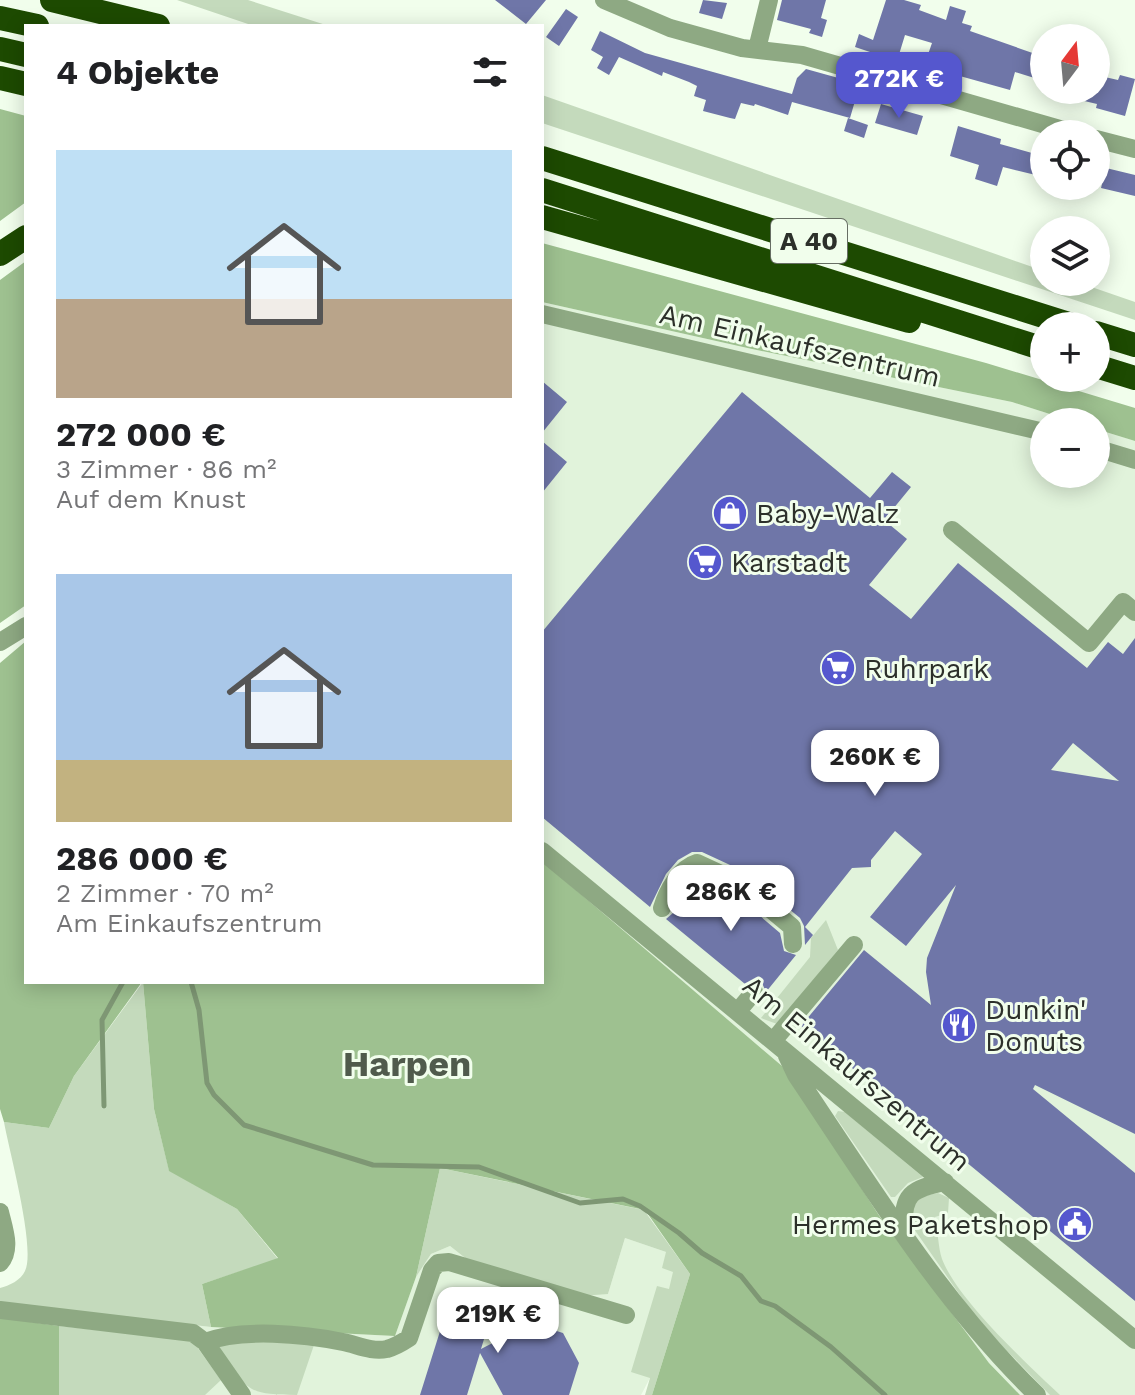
<!DOCTYPE html>
<html lang="de">
<meta charset="utf-8">
<style>
body{margin:0;font-family:"Work Sans",sans-serif;background:#f6f6f6;color:#202124;height:100vh;display:flex;flex-direction:column;font-size:30px;white-space:nowrap}
*{box-sizing:border-box;margin:0}
p{font-size:26px;color:#757577}
.icon{flex:none;width:44px;height:44px;fill:none;stroke:currentColor;stroke-width:2;stroke-linecap:round;stroke-linejoin:round}
.map{position:relative;flex:1;overflow:hidden}
.drawer{position:absolute;left:24px;top:24px;width:520px;height:960px;display:flex;flex-direction:column;background:#fff;border-radius:0px;box-shadow:0 4px 20px #0003}
.drawer>*{flex:none}
.needle{width:52px;rotate:16deg}
.fabs{position:absolute;left:1030px;top:24px;display:grid;gap:16px}
.fabs a{display:grid;place-items:center;width:80px;height:80px;border-radius:50%;background:#fff;box-shadow:0 4px 20px #0003;font-size:40px}
.price{position:absolute;translate:-50% -68px;padding:0 18px;border-radius:16px;background:#fff;color:#222;font-size:26px;line-height:52px;filter:drop-shadow(0 2px 4px #0008)}
.price::after{content:'';position:absolute;left:50%;top:48px;width:24px;height:18px;margin-left:-12px;background:inherit;clip-path:polygon(0 0,100% 0,50% 100%)}
.price.current{background:#5557ce;color:#fff}
ul{padding:0;list-style:none}
li{display:grid;align-content:center;gap:16px;height:424px;padding:0 32px}
li span{display:grid;place-items:center;height:248px;border-radius:0px;color:#555}
li>.icon{margin-inline-start:auto}
span .icon{width:144px;height:144px;fill:#fffc;stroke-width:1}
li b{font-size:34px}
h2{display:flex;justify-content:space-between;align-items:center;height:96px;padding:0 32px;font-size:34px}
.map>svg:first-child{display:block}
</style>
<div class="map">
<svg width="1135" height="1395" viewBox="0 0 1135 1395">
<rect width="100%" height="100%" fill="#f1feec"/>
<path fill="#e1f3db" d="M542,302L752,349L1012,402L1075,422H1044V474H1096V429L1135,441V1395H1020L989,1363L880,1217L782,1066L542,861Z
M625,1238L666,1252L674,1271L650,1378L641,1395H59L57,1347L0,1319V1302L211,1327L395,1336L416,1277L431,1254L450,1246L469,1261L608,1294Z"/>
<path fill="#c4dabc" d="M177,0H248L329,26H254Z
M542,95L1044,271V282H1077L1135,302V320L542,123Z
M826,920L838,950L777,1024L761,1018L810,957L811,938Z
M143,982L154,1109L169,1170L237,1209L278,1259L202,1284L211,1327L0,1303V1288C9,1286 21,1280 25,1271C36,1249 9,1150 4,1122L49,1128L74,1076Z
M838,1111L845,1112L923,1177L908,1183L895,1197H891L835,1116Z
M440,1168L644,1210L690,1274L652,1395H645L650,1378L631,1372L657,1286L669,1289L673,1272L662,1268L666,1252L625,1238L608,1294L580,1296L469,1261L450,1246L431,1254L416,1277Z
M938,1193L949,1198L948,1213L935,1217C938,1230 938,1247 942,1259C957,1299 1028,1365 1060,1395H1050L978,1321L914,1229L910,1214L918,1197Z
M59,1326L192,1340L221,1380L205,1395H59Z
M219,1341L315,1342L297,1395C243,1395 250,1389 217,1349Z"/>
<path fill="#9ec190" d="M0,109L26,116V202L0,221Z
M542,243L986,363L1135,408V441L1096,429V422H1075L1012,402L752,349L542,302Z
M26,261V605L0,623V280Z
M26,641V982H142L74,1076L49,1128L4,1122L0,1109V663Z
M542,861L782,1066L880,1217L989,1363L1020,1395H652L690,1274L645,1210L440,1168L416,1277L395,1336L211,1327L202,1284L278,1258L237,1209L169,1171L154,1109L143,982H542Z
M2,1318L59,1326V1395H0V1319Z"/>
<g fill="none" stroke-linecap="round" stroke-linejoin="round">
<path stroke="#7e9774" stroke-width="5" d="M191,982L199,1010L207,1083L214,1095L244,1125L373,1165L479,1167L580,1203L623,1199L640,1206L679,1233L702,1253L741,1276L761,1301L775,1306L831,1347L885,1395
M104,1106L102,1020L123,982"/>
</g>
<path fill="#6f76a8" fill-rule="evenodd" d="M495,0H546L526,24Z
M703,0L727,3L722,19L699,13Z
M782,0H826L821,18L827,20L822,37L809,33L811,29L777,20Z
M886,0H904L921,5L919,10L946,20L950,6L966,11L962,23L972,26L970,31L1044,57V81L1015,72L1010,90L924,66L932,43L905,35L897,61L855,47L859,34L873,40Z
M566,9L578,17L559,46L546,37Z
M600,31L645,53L792,94L797,78L806,69L860,84L850,118L792,102L788,115L755,104L754,106L741,103L735,119L730,118L703,111L706,100L694,96L697,86L689,82L663,72L662,76L619,57L609,75L597,68L603,57L591,50Z
M1096,75L1118,80L1120,75L1135,79L1125,116L1096,108L1097,104L1059,95L1060,90H1096Z
M881,104L923,116L917,135L875,123Z
M848,118L868,125L864,138L844,131Z
M958,126L1001,139L1000,144L1032,153L1033,148L1044,151V177L1003,167L997,186L975,179L979,165L950,156Z
M1106,168L1135,175V196L1101,188Z
M542,381L567,402L542,433Z
M742,392L870,498L892,472L911,487L884,520L907,539L869,585L911,619L958,563L1087,668L1108,642L1123,654L1135,638V1134L1035,1085L1033,1089L1135,1173V1301L801,1026L864,950L931,1005L926,972L927,958L956,885L906,946L870,917L922,854L895,831L871,860V867L852,868L805,927L813,935L805,945L804,926L800,918L743,871L702,852H692L678,860L666,874L650,907L542,817V632ZM1073,743L1119,781L1051,770Z
M542,441L567,462L542,493Z
M697,876L732,892L780,933L784,951L796,955L766,992L762,983L757,980L745,984L666,919L673,913L685,888Z
M452,1293L494,1306L481,1349L531,1323L563,1333L579,1363L569,1395H503L480,1353L467,1395H420Z"/>
<g fill="none" stroke-linecap="round" stroke-linejoin="round">
<path stroke="#8ea983" stroke-width="18" d="M604,0L670,28L742,48L802,55L1077,134
M757,49L769,0
M1096,139L1135,149
M542,314L1044,432
M1096,448L1135,460
M952,530L1089,643L1123,602L1135,612
M0,642L26,626
M542,851L1135,1340
M662,908C667,891 680,868 697,863L738,882L792,927L793,944
M738,1011L754,992
M773,1041L854,945
M787,1056L796,1075C870,1185 941,1302 1037,1395
M0,1212C4,1229 12,1249 0,1263
M904,1230C902,1194 911,1189 945,1182
M0,1310L193,1333L205,1342L242,1395
M205,1342C242,1328 304,1334 343,1342C358,1345 371,1352 387,1349C394,1347 403,1342 409,1338L432,1270L438,1263L449,1262L626,1315"/>
<path stroke="#1d4a01" stroke-width="24" d="M52,0L158,26
M0,18L37,26
M0,49L26,55
M0,78L26,84
M542,158L1075,326
M542,190L1044,349
M542,217L909,321
M0,254L26,237
M1096,333L1135,345
M1096,366L1135,378"/>
</g>
<defs>
<g id="shop-disc" transform="scale(1.8)"><circle r="9.5" fill="#5557ce" stroke="#f1feec"/><path d="M-5-2.5h2.3a2.7 3.5 0 0 1 5.4 0H5L5.5 6h-11ZM-1.5-2.5h3a1.5 2.3 0 0 0-3 0Z" fill="#fff"/></g>
<g id="supermarket-disc" transform="scale(1.8)"><circle r="9.5" fill="#5557ce" stroke="#f1feec"/><path d="M-6-5.5h2.5l.6 2H6L4.5 2H-2.5L-4.4-4H-6ZM-1.5 3.2a1.3 1.3 0 1 0 .1 0ZM3 3.2a1.3 1.3 0 1 0 .1 0Z" fill="#fff"/></g>
<g id="restaurant-disc" transform="scale(1.8)"><circle r="9.5" fill="#5557ce" stroke="#f1feec"/><path d="M-5-6h1v4h1v-4h1v4h1v-4h1v5L-1.5 .5V6h-2V.5L-5-1ZM5-6V6H3V1.5H1.5Q1.5-4 5-6Z" fill="#fff"/></g>
<g id="civic-disc" transform="scale(1.8)"><circle r="9.5" fill="#5557ce" stroke="#f1feec"/><path d="M-.6-6.5H3V-4.5H.6V-3L4-1V1h2V6H-6V1h2V-1L-.6-3ZM-1.2 2.5V6h2.4V2.5Z" fill="#fff"/></g>
</defs>
<g fill-rule="evenodd">
<use href="#shop-disc" x="730" y="513"/>
<use href="#supermarket-disc" x="705" y="562"/>
<use href="#supermarket-disc" x="838" y="668"/>
<use href="#restaurant-disc" x="959" y="1025"/>
<use href="#civic-disc" x="1075" y="1224"/>
</g>
<g text-anchor="middle" stroke-width="6" stroke-linejoin="round" paint-order="stroke">
<rect fill="#f1feec" stroke="#676e64" stroke-width="2" x="771" y="219" width="76" height="44" rx="6"/>
<g font-size="26" font-weight="bold" fill="#2c302a">
<text x="809" y="250">A 40</text>
</g>
<g font-size="28" fill="#2c302a" stroke="#f1feec">
<text transform="translate(800 345) rotate(13)" y="10">Am Einkaufszentrum</text>
<text transform="translate(857 1073) rotate(40)" y="10">Am Einkaufszentrum</text>
</g>
<g font-size="28" fill="#2c302a" stroke="#f1feec" text-anchor="start">
<text x="756" y="523">Baby-Walz</text>
<text x="731" y="572">Karstadt</text>
<text x="864" y="678">Ruhrpark</text>
<text x="985" y="1019">Dunkin'<tspan x="985" dy="32">Donuts</tspan></text>
<text x="1049" y="1234" text-anchor="end">Hermes Paketshop</text>
</g>
<g font-size="36" font-weight="bold" fill="#505b4c" stroke="#f1feec">
<text x="407" y="1076">Harpen</text>
</g>
</g>
</svg>
<div class="fabs">
<a><svg class="needle" viewBox="-14 -14 28 28"><path d="M0-13l5 13h-10z" fill="#e53935"/><path d="M0 13l5-13h-10z" fill="#757577"/></svg></a>
<a><svg class="icon" aria-label="locate" viewBox="0 0 24 24"><circle cx="12" cy="12" r="6"/><path d="M12 2v4M12 18v4M2 12h4M18 12h4"/></svg></a>
<a><svg class="icon" aria-label="layers" viewBox="0 0 24 24"><path d="M12 4l9 5-9 5-9-5zM3 14l9 5 9-5"/></svg></a>
<a>+</a>
<a>−</a>
</div>
<b class="price current" style="left:899px;top:120px">272K €</b>
<b class="price" style="left:875px;top:798px">260K €</b>
<b class="price" style="left:731px;top:933px">286K €</b>
<b class="price" style="left:498px;top:1355px">219K €</b>
<section class="drawer">
<h2>4 Objekte<svg class="icon" aria-label="filters" viewBox="0 0 24 24"><path d="M4 7h16M4 17h16"/><circle cx="9" cy="7" r="2"/><circle cx="15" cy="17" r="2"/></svg></h2>
<ul>
<li><span style="background:linear-gradient(#bfe0f5 60%,#b9a48a 0)"><svg class="icon" aria-label="home" viewBox="0 0 24 24"><path d="M3 11l9-7 9 7M6 9v11h12V9"/></svg></span><div><b>272 000 €</b><p>3 Zimmer · 86 m²</p><p>Auf dem Knust</p></div></li>
<li><span style="background:linear-gradient(#a9c7e8 75%,#c2b280 0)"><svg class="icon" aria-label="home" viewBox="0 0 24 24"><path d="M3 11l9-7 9 7M6 9v11h12V9"/></svg></span><div><b>286 000 €</b><p>2 Zimmer · 70 m²</p><p>Am Einkaufszentrum</p></div></li>
</ul>
</section>
</div>
